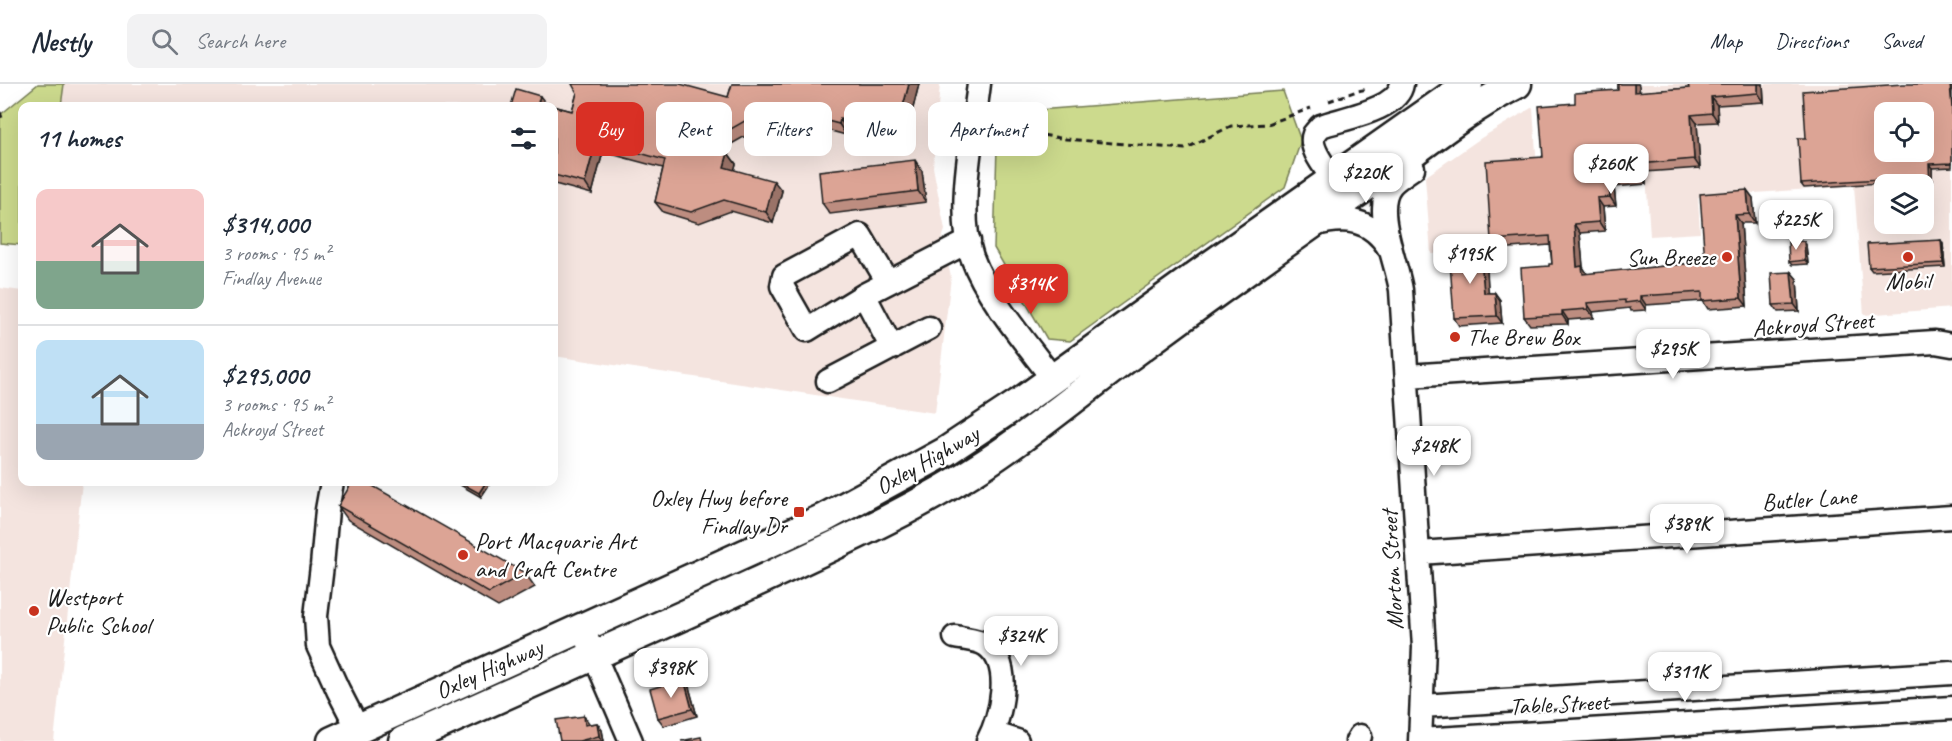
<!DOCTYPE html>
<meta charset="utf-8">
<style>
body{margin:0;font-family:Caveat,sans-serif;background:#f2f2f3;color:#1f2937;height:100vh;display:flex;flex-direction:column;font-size:22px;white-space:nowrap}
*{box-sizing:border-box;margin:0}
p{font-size:20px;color:#747a83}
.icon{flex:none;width:33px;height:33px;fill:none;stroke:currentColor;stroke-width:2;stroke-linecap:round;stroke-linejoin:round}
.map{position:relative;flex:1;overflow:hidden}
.sheet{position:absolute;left:18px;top:18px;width:540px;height:384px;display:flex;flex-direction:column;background:#fff;border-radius:12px;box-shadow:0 6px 24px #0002}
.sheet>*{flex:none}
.hud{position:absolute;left:576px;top:18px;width:570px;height:54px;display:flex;gap:12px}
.tools{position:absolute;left:1874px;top:18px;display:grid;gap:12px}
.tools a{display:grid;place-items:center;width:60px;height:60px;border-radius:12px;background:#fff;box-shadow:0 6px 24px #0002;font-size:30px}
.price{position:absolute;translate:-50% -51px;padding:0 14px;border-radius:12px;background:#fff;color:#222;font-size:20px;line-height:39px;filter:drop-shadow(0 2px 3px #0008)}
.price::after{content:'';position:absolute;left:50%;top:36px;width:18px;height:14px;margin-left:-9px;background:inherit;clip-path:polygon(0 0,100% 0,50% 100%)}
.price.selected{background:#d93025;color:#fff}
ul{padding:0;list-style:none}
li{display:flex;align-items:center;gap:18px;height:150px;padding:0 18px}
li+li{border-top:2px solid #e0e1e3}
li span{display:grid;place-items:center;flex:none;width:168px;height:120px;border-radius:12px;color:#555}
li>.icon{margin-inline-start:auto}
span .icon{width:72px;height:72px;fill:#fffc;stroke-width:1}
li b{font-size:26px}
h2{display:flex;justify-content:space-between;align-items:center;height:72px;padding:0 18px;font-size:26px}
.pill{padding:0 21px;border-radius:12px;background:#fff;box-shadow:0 6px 24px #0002;font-size:21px;line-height:54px}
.pill.selected{background:#d93025;color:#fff}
header{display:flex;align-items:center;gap:36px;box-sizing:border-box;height:84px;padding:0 30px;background:#fff;border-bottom:2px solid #e0e1e3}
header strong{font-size:28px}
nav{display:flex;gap:33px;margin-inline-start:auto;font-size:21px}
.search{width:420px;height:54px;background:#f2f2f3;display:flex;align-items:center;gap:15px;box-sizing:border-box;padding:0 21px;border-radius:12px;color:#747a83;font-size:22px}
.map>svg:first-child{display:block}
</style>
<header>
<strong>Nestly</strong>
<div class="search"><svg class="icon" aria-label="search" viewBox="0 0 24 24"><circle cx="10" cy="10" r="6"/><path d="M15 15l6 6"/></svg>Search here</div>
<nav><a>Map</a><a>Directions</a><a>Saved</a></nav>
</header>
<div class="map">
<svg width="1952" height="657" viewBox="0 0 1952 657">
<rect width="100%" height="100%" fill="#fff"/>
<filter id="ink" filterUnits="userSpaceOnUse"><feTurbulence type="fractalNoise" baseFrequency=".0167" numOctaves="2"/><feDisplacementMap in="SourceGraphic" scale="12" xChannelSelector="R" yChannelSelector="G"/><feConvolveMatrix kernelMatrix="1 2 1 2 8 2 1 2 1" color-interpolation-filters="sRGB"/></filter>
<g filter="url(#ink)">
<path fill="#f4e4df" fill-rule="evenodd" d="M64,0H940L933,83L945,146L942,155L951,193L935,329L554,272V22H61Z
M1640,0H1952V224L1864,231L1854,102L1698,113L1700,149L1650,152ZM1884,28H1923V68H1884ZM1884,100H1923V140H1884Z
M1533,23L1542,163L1431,170L1425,93L1481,54Z
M0,204L22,207V398H82L54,657H0Z"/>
<path fill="#ccda8d" stroke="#747b54" stroke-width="1.5" d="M38,0H64L61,22H22V161L0,159V31Z
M1283,7L1301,57L1285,103L1070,257L1047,255L994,164L998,29Z"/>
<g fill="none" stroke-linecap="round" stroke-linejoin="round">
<g stroke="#1c1c1c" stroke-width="27">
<path id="minor" d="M979,0C973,50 956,126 972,173C987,214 1026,259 1053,295
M1413,84C1406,89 1396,95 1391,101C1372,124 1397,179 1401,206L1424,563L1420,657
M1333,95C1326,84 1308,64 1314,50C1315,49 1320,43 1321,42C1343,34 1398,26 1402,0
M1313,141C1345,132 1370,134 1389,164
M888,198L860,151L784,192L782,202L807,246L864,211L969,157
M864,211L892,264
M1407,292L1935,258L1952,261
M828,297L929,244
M332,398L327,426L322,482L316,532L318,562L338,606L358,645
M1419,469L1952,433
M582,543L631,657
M955,553C964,555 979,556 986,561C1014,580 1001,633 988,657
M1422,622L1952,589
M992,649L1017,657
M1420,656L1952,624
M1357,657L1360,652"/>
</g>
<g stroke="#1c1c1c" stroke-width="33">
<path id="major" d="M332,657L824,434L945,368L1019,319L1208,183L1468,0
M403,657C520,604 637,553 754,499C833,462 913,427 986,379C1035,347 1080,309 1127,274C1208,214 1289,156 1371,99C1419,65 1464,27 1517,0"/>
</g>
<path stroke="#1c1c1c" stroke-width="3" stroke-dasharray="6 4.5" stroke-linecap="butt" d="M1329,17L1357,7L1368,5
M0,28L2,34
M992,48L1005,45L1066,55L1185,65L1231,42L1268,40L1311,24"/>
<use href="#minor" stroke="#fff" stroke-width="22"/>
<use href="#major" stroke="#fff" stroke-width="28"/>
</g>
<path fill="#bd8d80" stroke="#1c1c1c" stroke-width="1.5" d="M732,0H919L908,44L889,39L884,56L847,46L846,51L779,33L719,67L728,69L736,80L734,86L782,107L773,139L731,127L699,139L663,128L655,118L663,84L603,68L592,110L555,100L554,98V22L546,20L572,27L577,9L728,13Z
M1618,0H1638L1640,8L1689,4L1688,0H1763L1764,18L1717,21L1718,38L1697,39L1700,84L1645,88L1646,100L1614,103L1616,122L1603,123L1605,147L1580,149L1583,183L1587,190L1705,178L1747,106L1753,114L1755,139H1741L1747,222L1708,225L1703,217L1646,221V226L1631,227L1630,224L1593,228L1594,234L1568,236V240L1530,241L1524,233L1549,182L1552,180L1550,161L1497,165L1491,156L1575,19L1618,6Z
M1952,0V83L1932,84L1933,129L1923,130V100H1884V132L1882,129L1880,99L1804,104L1801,100Z
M922,87L926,118L830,130L822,119Z
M1941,156L1943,160L1945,183L1872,187L1869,183Z
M1806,161L1808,180L1792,181L1789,178Z
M1486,170L1488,209H1495L1500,216L1502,239L1459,242L1454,234Z
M1791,188L1797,195L1799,227L1778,228L1773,221Z
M455,398H491L481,413Z
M338,422L525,489L535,503L498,523L348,436Z
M689,603L697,632L664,642L658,634Z
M597,639L602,646L604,657H560L589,640Z"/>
<path fill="#9a7368" stroke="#1c1c1c" stroke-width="1.5" d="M909,0H919L908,44L900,33Z
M1634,0H1638L1639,1L1640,17L1634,8Z
M1758,0H1763L1764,18L1758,9Z
M540,12L548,22L538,18Z
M1711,13L1717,21L1718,38L1712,29Z
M881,28L889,39L884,56L876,45Z
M1691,31L1697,39L1700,84L1694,75Z
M840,35L847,46L846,51L839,40Z
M596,57L603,68L592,110L585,99Z
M728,69L736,80L732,94L724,83Z
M915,76L922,87L926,118L918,107Z
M1639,80L1645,88L1646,100L1640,92Z
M1929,80L1932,84L1933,129L1931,126Z
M1608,94L1614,103L1616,122L1610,113Z
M774,97L782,107L773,139L766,128Z
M1747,106L1753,114L1755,139L1749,130Z
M1597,114L1603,123L1605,147L1599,138Z
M1735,131L1741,139L1747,222L1741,214Z
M1574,140L1580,149L1583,183L1588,191L1589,199L1577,183Z
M1941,156L1943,160L1945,183L1943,179Z
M1804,157L1806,161L1808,180L1805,176Z
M1480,163L1486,170L1489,217L1484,209Z
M1791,188L1797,195L1799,227L1794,220Z
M1495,209L1500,216L1502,239L1497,232Z
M1640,212L1646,221V226L1640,217Z
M1587,219L1593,228L1594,234L1588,225Z
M1562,227L1568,236V240L1562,231Z
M486,398H491L481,413L479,409Z
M684,595L689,603L697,632L692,625Z
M584,632L589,639L590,648L585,641Z
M597,639L602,646L604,657H602L599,652Z"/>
<path fill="#dca495" stroke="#1c1c1c" stroke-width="1.5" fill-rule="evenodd" d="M572,0H680L728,13L732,0H909L900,33L881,28L876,45L840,35L839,40L771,22L701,62L728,69L724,83L774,97L766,128L724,116L691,128L655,118L665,76L596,57L585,99L554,91V22H511L516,5L540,12L538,18L572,27L577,9Z
M1618,0H1634V8L1689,4L1688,0H1758V9L1711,13L1712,29L1691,31L1694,75L1639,80L1640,92L1608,94L1610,113L1597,114L1599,138L1574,140L1577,183L1582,182L1583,190L1705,178L1700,110L1747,106L1749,130L1735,131L1741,214L1702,217V208L1640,212V217L1625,219V216L1587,219L1588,225L1562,227V231L1524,233L1521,184L1549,182V180H1552L1550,152L1491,156L1486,77L1543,73L1539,22L1575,19V9L1618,6Z
M1903,0H1950L1952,24V79L1929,80L1931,126H1923V100H1884V129H1882L1880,95L1801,100L1798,54H1806L1803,7ZM1884,28H1923V68H1884Z
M915,76L918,107L822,119L819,87Z
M1941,156L1943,179L1869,183L1867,160Z
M1804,157L1805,176L1789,178L1788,158Z
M1480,163L1484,209H1495L1497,232L1454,234L1449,165Z
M1791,188L1794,220L1773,221L1771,189Z
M352,398H366L525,489L489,509L338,422Z
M459,398H486L479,409Z
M684,595L692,625L658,634L650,605Z
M584,632L585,641L597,639L599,652L579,657H560L556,636Z
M701,653L702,657H681Z"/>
</g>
<g fill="#c8321e" stroke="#fff" stroke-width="2">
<circle cx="1727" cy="173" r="6"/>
<circle cx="1908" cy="173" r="6"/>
<circle cx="1455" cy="253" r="6"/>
<rect x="793" y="422" width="12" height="12" rx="3"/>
<circle cx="463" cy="471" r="6"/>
<circle cx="34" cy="527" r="6"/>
</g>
<g text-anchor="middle" stroke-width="4.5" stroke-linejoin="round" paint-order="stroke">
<g font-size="24" fill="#1c1c1c" stroke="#fff" text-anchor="start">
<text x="1715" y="181" text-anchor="end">Sun Breeze</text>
<text x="1908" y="205" text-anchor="middle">Mobil</text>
<text x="1467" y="261">The Brew Box</text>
<text x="787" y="422" text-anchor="end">Oxley Hwy before<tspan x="787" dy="28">Findlay Dr</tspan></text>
<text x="475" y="465">Port Macquarie Art<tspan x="475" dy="28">and Craft Centre</tspan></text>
<text x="46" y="521">Westport<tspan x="46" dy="28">Public School</tspan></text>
</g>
<g font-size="24" fill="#1c1c1c" stroke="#fff">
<text transform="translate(1813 240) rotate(-4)" y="8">Ackroyd Street</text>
<text transform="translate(927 376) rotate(-30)" y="8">Oxley Highway</text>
<text transform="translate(1809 415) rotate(-4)" y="8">Butler Lane</text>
<text transform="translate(1392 486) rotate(-93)" y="8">Morton Street</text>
<text transform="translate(489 585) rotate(-24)" y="8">Oxley Highway</text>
<text transform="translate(1559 620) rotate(-3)" y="8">Table Street</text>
</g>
</g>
</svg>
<div class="tools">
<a><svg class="icon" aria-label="locate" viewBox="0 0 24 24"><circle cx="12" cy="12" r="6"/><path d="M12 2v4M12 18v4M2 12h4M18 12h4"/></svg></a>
<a><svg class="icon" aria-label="layers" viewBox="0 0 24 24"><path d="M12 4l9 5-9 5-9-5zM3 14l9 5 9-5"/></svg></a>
</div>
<b class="price" style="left:1611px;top:111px">$260K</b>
<b class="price" style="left:1366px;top:120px">$220K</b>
<b class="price" style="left:1796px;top:167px">$225K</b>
<b class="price" style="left:1470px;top:201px">$195K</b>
<b class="price selected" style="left:1031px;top:231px">$314K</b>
<b class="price" style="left:1673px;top:296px">$295K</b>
<b class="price" style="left:1434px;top:393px">$248K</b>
<b class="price" style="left:1687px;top:471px">$389K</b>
<b class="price" style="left:1021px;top:583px">$324K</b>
<b class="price" style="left:671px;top:615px">$398K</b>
<b class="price" style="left:1685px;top:619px">$311K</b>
<div class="hud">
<a class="pill selected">Buy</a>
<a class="pill">Rent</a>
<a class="pill">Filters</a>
<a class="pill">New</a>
<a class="pill">Apartment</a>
</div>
<section class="sheet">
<h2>11 homes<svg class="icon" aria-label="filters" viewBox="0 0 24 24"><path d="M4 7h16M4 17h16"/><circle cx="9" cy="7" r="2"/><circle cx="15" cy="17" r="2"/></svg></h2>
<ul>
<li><span style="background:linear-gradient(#f6c9c9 60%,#7fa58c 0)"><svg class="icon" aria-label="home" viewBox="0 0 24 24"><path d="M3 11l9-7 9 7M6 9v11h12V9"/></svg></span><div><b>$314,000</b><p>3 rooms · 95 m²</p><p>Findlay Avenue</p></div></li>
<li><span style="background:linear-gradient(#bfe0f5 70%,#9aa5b1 0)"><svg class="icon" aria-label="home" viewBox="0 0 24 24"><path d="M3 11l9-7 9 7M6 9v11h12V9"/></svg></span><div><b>$295,000</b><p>3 rooms · 95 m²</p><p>Ackroyd Street</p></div></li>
</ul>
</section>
</div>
